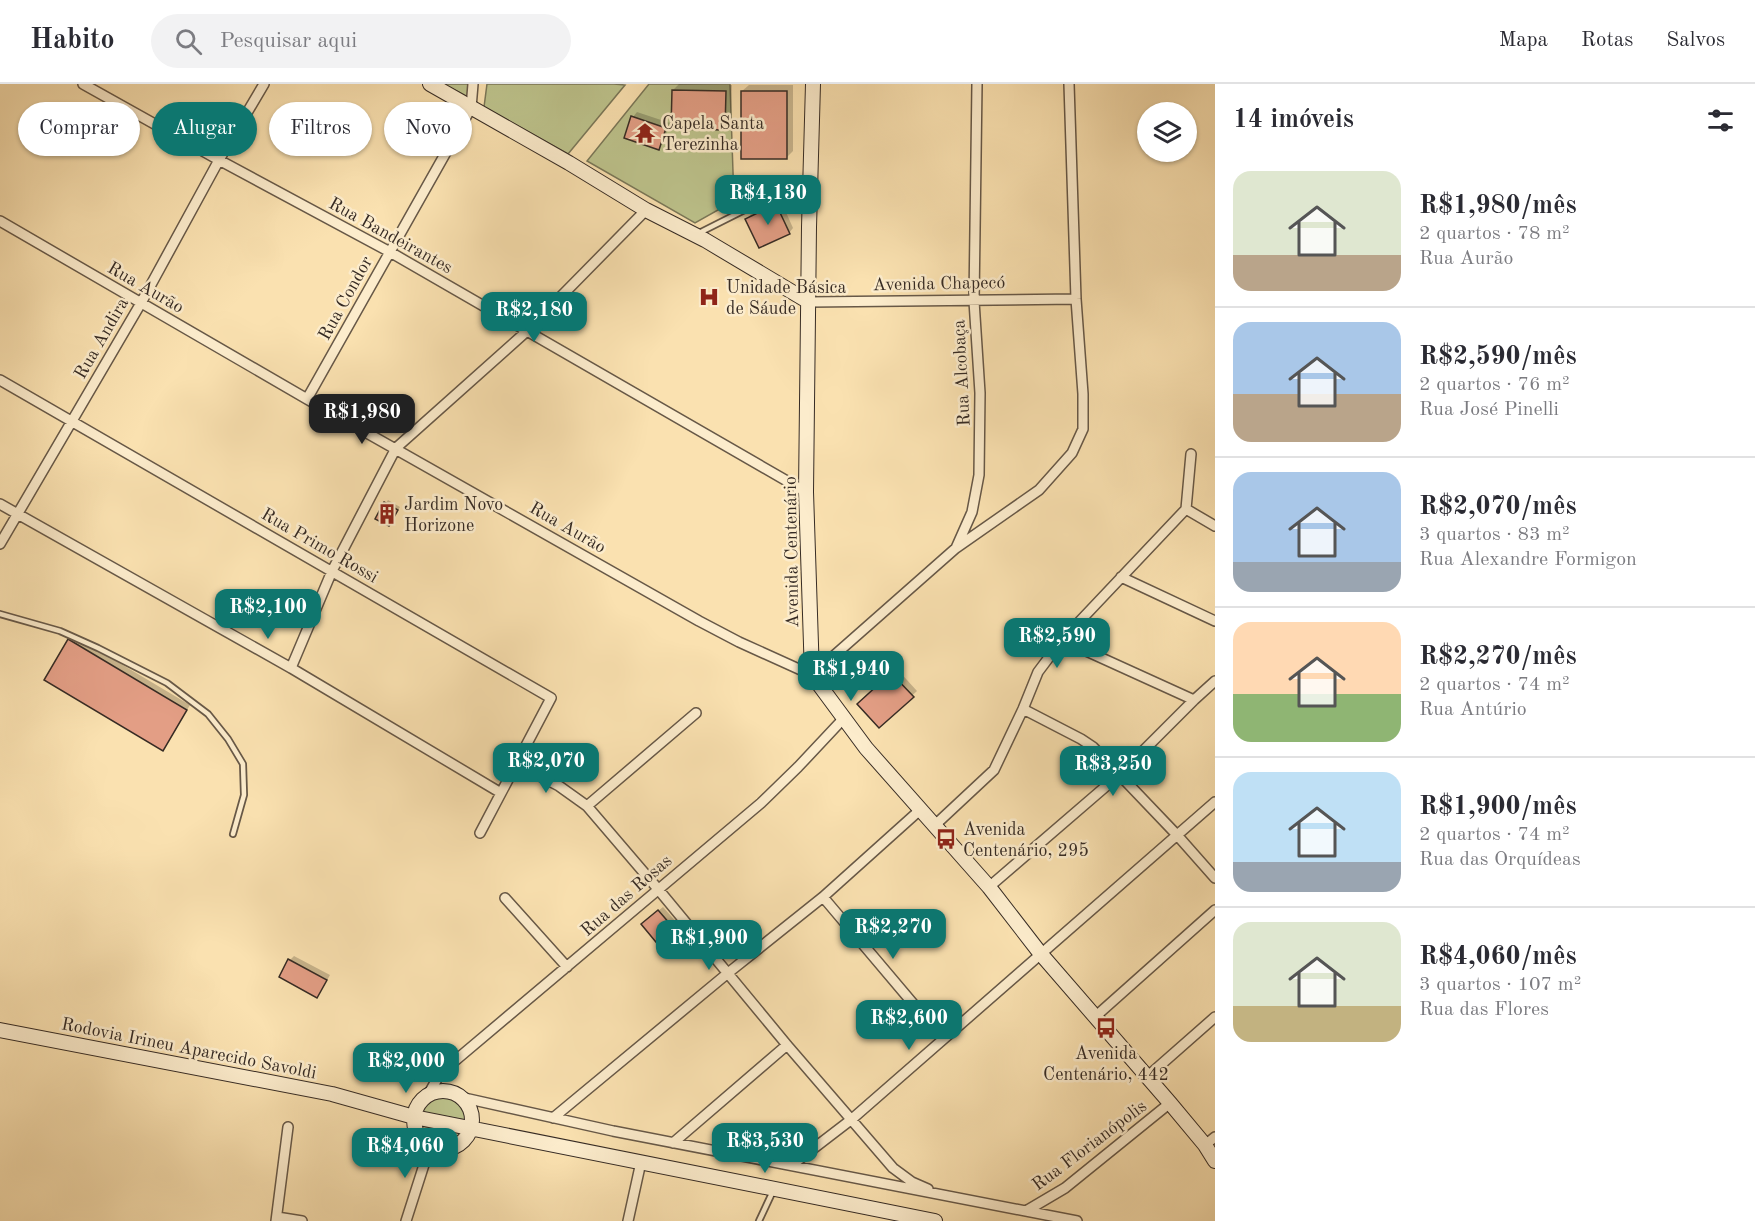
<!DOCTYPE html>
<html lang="pt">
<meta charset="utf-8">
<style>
body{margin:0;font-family:"Old Standard TT",serif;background:#f2f2f3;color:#2b2b33;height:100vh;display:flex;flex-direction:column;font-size:22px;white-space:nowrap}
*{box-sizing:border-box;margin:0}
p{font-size:20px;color:#7c7c81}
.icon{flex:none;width:33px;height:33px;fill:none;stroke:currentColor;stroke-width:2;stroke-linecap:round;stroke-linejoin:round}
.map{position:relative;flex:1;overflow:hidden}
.drawer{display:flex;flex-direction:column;background:#fff;width:540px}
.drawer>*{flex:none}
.hud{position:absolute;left:18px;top:18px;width:570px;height:54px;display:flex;gap:12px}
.fabs{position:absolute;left:1137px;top:18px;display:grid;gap:12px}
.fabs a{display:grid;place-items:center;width:60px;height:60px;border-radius:50%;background:#fff;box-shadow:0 2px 4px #0004;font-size:30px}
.price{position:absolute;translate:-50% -51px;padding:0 14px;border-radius:12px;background:#0f766e;color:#fff;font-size:20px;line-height:39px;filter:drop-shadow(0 2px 3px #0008)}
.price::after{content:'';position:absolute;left:50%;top:36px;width:18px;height:14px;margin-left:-9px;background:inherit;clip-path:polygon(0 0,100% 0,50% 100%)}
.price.selected{background:#222;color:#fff}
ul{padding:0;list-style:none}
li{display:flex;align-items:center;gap:18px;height:150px;padding:0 18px}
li+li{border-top:2px solid #e1e1e2}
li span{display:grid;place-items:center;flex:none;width:168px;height:120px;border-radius:18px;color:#555}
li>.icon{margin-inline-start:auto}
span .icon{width:72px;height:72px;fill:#fffc;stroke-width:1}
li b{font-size:26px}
h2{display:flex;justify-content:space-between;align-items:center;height:72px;padding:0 18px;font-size:26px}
.tag{padding:0 21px;border-radius:27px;background:#fff;box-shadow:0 2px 4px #0004;font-size:21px;line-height:54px}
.tag.selected{background:#0f766e;color:#fff}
header{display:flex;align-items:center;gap:36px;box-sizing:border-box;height:84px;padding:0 30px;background:#fff;border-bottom:2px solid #e1e1e2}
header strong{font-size:28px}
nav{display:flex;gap:33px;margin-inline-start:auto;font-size:21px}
.search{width:420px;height:54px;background:#f2f2f3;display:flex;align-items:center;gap:15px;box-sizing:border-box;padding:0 21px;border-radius:33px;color:#7c7c81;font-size:22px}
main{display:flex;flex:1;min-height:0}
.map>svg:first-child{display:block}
</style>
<header>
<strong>Habito</strong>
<div class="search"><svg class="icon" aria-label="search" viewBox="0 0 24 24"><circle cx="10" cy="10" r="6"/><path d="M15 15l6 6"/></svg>Pesquisar aqui</div>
<nav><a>Mapa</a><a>Rotas</a><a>Salvos</a></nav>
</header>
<main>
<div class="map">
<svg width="1215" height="1137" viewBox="0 0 1215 1137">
<rect width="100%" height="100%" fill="#fae1b0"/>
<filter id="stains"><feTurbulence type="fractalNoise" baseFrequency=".00333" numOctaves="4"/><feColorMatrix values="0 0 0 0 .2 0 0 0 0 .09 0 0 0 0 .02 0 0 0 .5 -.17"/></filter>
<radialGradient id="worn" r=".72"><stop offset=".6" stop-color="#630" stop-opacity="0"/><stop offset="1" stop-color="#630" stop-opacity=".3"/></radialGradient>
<path fill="#bdc38c" stroke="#7a7758" stroke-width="1.5" d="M443,0H471L470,14Z
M487,0H614L625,1L568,70L484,23Z
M649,0H730L734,117L695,139L587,77Z
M435,1011C453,1011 467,1017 469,1037L417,1027C422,1018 425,1013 435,1011Z
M417,1041L465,1050C452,1070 426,1059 417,1041Z"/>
<path fill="#0003" d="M679,0L732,1L731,38L724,44L673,6Z
M749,1H793V67L786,74L742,7Z
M637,28L670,39L663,59L658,64L633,33Z
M781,117L793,144L789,149L747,135L751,130Z
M388,416L400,423L389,441L386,419Z
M74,552L190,621L167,660L69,556Z
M897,585L917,607L879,642L859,620Z
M663,823L686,849L682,854L647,836Z
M294,872L330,891L321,907L317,912L290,876Z"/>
<path fill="#e39e85" stroke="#362b24" stroke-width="1.5" d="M672,6L726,7L725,46L671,45Z
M741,7H787V75H741Z
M631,32L666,44L659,66L624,54Z
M776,120L790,150L759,164L745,135Z
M384,418L398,426L389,442L375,435Z
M68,555L187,626L163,667L44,596Z
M891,589L914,613L879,644L857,620Z
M658,826L683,855L665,869L641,840Z
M288,875L327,896L317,914L279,893Z"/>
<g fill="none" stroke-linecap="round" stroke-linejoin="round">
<g stroke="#675847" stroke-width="8">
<path id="lane" d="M697,150L808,94
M0,530L60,547L98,564L167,599L208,630L228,655L243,680L244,711L233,750
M759,1137L773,1107"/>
</g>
<g stroke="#675847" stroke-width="12">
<path id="street" d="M83,0L219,76L390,168L806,408
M0,137L307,315L699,537L739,558L812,591L956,464L1039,406L1072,369L1083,345V310L1076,215L1069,0
M809,218L1076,215
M0,296L551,614L480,749
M307,315L471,24L473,0
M0,420L291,584L501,709
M1186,425L1191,370
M1186,425L1215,442
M0,460L141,219L219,76L264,0
M956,464L972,428L979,391L980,309L974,217L977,0
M1121,493L1215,537
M1062,556L1194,616
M291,584L332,487L396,364L527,247L646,126
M1023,625L1081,655L1093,663L1177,751L1215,794
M516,680L559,702L587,722L658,805L787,961L893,1084L912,1098L928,1105
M587,722L696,629
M934,742L994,686L1023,625L1038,588L1062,556L1186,425
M989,803L1119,691L1194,616L1215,597
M823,813L943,955
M505,814L567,883
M1096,932L1215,826
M1148,992L1215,933
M428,1011L437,995L450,981L761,719L798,683L844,634
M460,1013L613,1047L1077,1137
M553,1034L728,889L823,813L921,725
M673,1059L787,961
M1205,1061L1215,1053
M792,1081L852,1035L1215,718
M1026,1127L1065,1104L1170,1019
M277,1133L302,1137
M276,1137L288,1043
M406,1137L430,1062
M628,1137L641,1078"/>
</g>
<g stroke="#362b24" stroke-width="16">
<path id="secondary" d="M430,0L569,79L646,126L705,156L809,218
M813,0L809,143L806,408L812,591L866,664L989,803L1040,869L1170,1019L1205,1061L1215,1077
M0,946L332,1010L414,1033L935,1137
M414 1036a29 29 0 1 1 58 0a29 29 0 1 1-58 0Z"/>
</g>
<use href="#lane" stroke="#fceccc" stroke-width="4.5"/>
<use href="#street" stroke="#fceccc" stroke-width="9"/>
<use href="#secondary" stroke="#fceccc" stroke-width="14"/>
</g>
<defs>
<g id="temple-bare" transform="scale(1.62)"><path d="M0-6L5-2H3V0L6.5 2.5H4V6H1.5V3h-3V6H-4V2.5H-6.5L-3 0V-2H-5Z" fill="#8f2418" stroke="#fceccc" stroke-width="2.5" paint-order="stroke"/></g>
<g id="hospital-bare" transform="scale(1.62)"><path d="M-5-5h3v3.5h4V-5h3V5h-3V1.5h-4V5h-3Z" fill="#8f2418" stroke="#fceccc" stroke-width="2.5" paint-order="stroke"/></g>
<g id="building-bare" transform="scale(1.62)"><path d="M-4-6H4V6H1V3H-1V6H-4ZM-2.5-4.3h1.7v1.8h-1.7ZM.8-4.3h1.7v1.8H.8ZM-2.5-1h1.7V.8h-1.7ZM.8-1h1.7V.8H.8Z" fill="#8f2418" stroke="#fceccc" stroke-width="2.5" paint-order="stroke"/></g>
<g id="bus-bare" transform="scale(1.62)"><path d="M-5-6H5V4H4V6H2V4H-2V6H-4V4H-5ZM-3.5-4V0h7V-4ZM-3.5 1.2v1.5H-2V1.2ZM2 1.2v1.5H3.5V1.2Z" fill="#8f2418" stroke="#fceccc" stroke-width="2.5" paint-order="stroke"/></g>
</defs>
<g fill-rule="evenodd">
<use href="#temple-bare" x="645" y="49"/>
<use href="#hospital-bare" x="709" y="213"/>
<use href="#building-bare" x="387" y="430"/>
<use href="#bus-bare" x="946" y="755"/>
<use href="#bus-bare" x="1106" y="944"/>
</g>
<g text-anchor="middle" stroke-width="5" stroke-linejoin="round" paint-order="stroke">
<g font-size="18" fill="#362b24" stroke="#fceccc" text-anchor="start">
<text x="662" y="45">Capela Santa<tspan x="662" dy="21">Terezinha</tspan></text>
<text x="726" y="209">Unidade Básica<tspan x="726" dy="21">de Sáude</tspan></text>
<text x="404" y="426">Jardim Novo<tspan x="404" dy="21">Horizone</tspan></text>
<text x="963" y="751">Avenida<tspan x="963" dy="21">Centenário, 295</tspan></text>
<text x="1106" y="975" text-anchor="middle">Avenida<tspan x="1106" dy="21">Centenário, 442</tspan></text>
</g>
<g font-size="18" fill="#362b24" stroke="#fceccc">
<text transform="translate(391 151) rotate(29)" y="6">Rua Bandeirantes</text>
<text transform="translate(939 199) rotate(-1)" y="6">Avenida Chapecó</text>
<text transform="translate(146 203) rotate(30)" y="6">Rua Aurão</text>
<text transform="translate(345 214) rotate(-61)" y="6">Rua Condor</text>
<text transform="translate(101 254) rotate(-60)" y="6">Rua Andira</text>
<text transform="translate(961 289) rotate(-93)" y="6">Rua Alcobaça</text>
<text transform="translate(568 443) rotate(30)" y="6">Rua Aurão</text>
<text transform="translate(320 461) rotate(30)" y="6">Rua Primo Rossi</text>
<text transform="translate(791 468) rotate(-91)" y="6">Avenida Centenário</text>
<text transform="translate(626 811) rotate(-41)" y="6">Rua das Rosas</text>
<text transform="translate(189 964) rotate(11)" y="6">Rodovia Irineu Aparecido Savoldi</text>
<text transform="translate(1089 1061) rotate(-37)" y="6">Rua Florianópolis</text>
</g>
</g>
<rect width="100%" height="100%" filter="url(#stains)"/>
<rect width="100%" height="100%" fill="url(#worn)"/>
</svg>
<div class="fabs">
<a><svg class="icon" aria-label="layers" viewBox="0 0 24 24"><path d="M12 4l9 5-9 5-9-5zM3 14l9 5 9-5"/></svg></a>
</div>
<b class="price" style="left:768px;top:142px">R$4,130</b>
<b class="price" style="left:534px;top:259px">R$2,180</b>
<b class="price selected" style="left:362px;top:361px">R$1,980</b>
<b class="price" style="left:268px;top:556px">R$2,100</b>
<b class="price" style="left:1057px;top:585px">R$2,590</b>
<b class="price" style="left:851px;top:618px">R$1,940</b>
<b class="price" style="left:546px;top:710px">R$2,070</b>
<b class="price" style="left:1113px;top:713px">R$3,250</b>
<b class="price" style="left:893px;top:876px">R$2,270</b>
<b class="price" style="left:709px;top:887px">R$1,900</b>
<b class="price" style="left:909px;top:967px">R$2,600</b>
<b class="price" style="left:406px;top:1010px">R$2,000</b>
<b class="price" style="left:765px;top:1090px">R$3,530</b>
<b class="price" style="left:405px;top:1095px">R$4,060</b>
<div class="hud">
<a class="tag">Comprar</a>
<a class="tag selected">Alugar</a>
<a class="tag">Filtros</a>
<a class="tag">Novo</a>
</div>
</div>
<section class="drawer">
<h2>14 imóveis<svg class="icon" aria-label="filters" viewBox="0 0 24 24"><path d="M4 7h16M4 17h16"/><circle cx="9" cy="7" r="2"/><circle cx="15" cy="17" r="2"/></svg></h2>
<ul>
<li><span style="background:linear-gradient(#dfe7d0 70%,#b9a48a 0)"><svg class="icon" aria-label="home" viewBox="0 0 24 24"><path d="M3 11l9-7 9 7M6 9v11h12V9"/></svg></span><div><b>R$1,980/mês</b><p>2 quartos · 78 m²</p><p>Rua Aurão</p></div></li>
<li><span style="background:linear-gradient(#a9c7e8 60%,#b9a48a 0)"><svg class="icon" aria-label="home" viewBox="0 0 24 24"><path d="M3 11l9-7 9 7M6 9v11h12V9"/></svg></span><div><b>R$2,590/mês</b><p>2 quartos · 76 m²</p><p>Rua José Pinelli</p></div></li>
<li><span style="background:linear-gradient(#a9c7e8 75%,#9aa5b1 0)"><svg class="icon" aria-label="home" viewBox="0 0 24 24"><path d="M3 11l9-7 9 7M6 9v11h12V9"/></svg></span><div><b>R$2,070/mês</b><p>3 quartos · 83 m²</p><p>Rua Alexandre Formigon</p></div></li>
<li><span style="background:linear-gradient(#ffd9b3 60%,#8fb573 0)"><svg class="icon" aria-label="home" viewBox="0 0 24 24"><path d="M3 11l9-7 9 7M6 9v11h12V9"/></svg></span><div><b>R$2,270/mês</b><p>2 quartos · 74 m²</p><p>Rua Antúrio</p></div></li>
<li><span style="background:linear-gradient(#bfe0f5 75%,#9aa5b1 0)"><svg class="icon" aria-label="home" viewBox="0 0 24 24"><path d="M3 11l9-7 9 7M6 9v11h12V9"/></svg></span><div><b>R$1,900/mês</b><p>2 quartos · 74 m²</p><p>Rua das Orquídeas</p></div></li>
<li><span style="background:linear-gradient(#dfe7d0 70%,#c2b280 0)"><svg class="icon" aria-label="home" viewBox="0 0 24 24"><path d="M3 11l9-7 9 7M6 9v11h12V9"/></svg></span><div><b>R$4,060/mês</b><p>3 quartos · 107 m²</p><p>Rua das Flores</p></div></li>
</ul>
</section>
</main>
